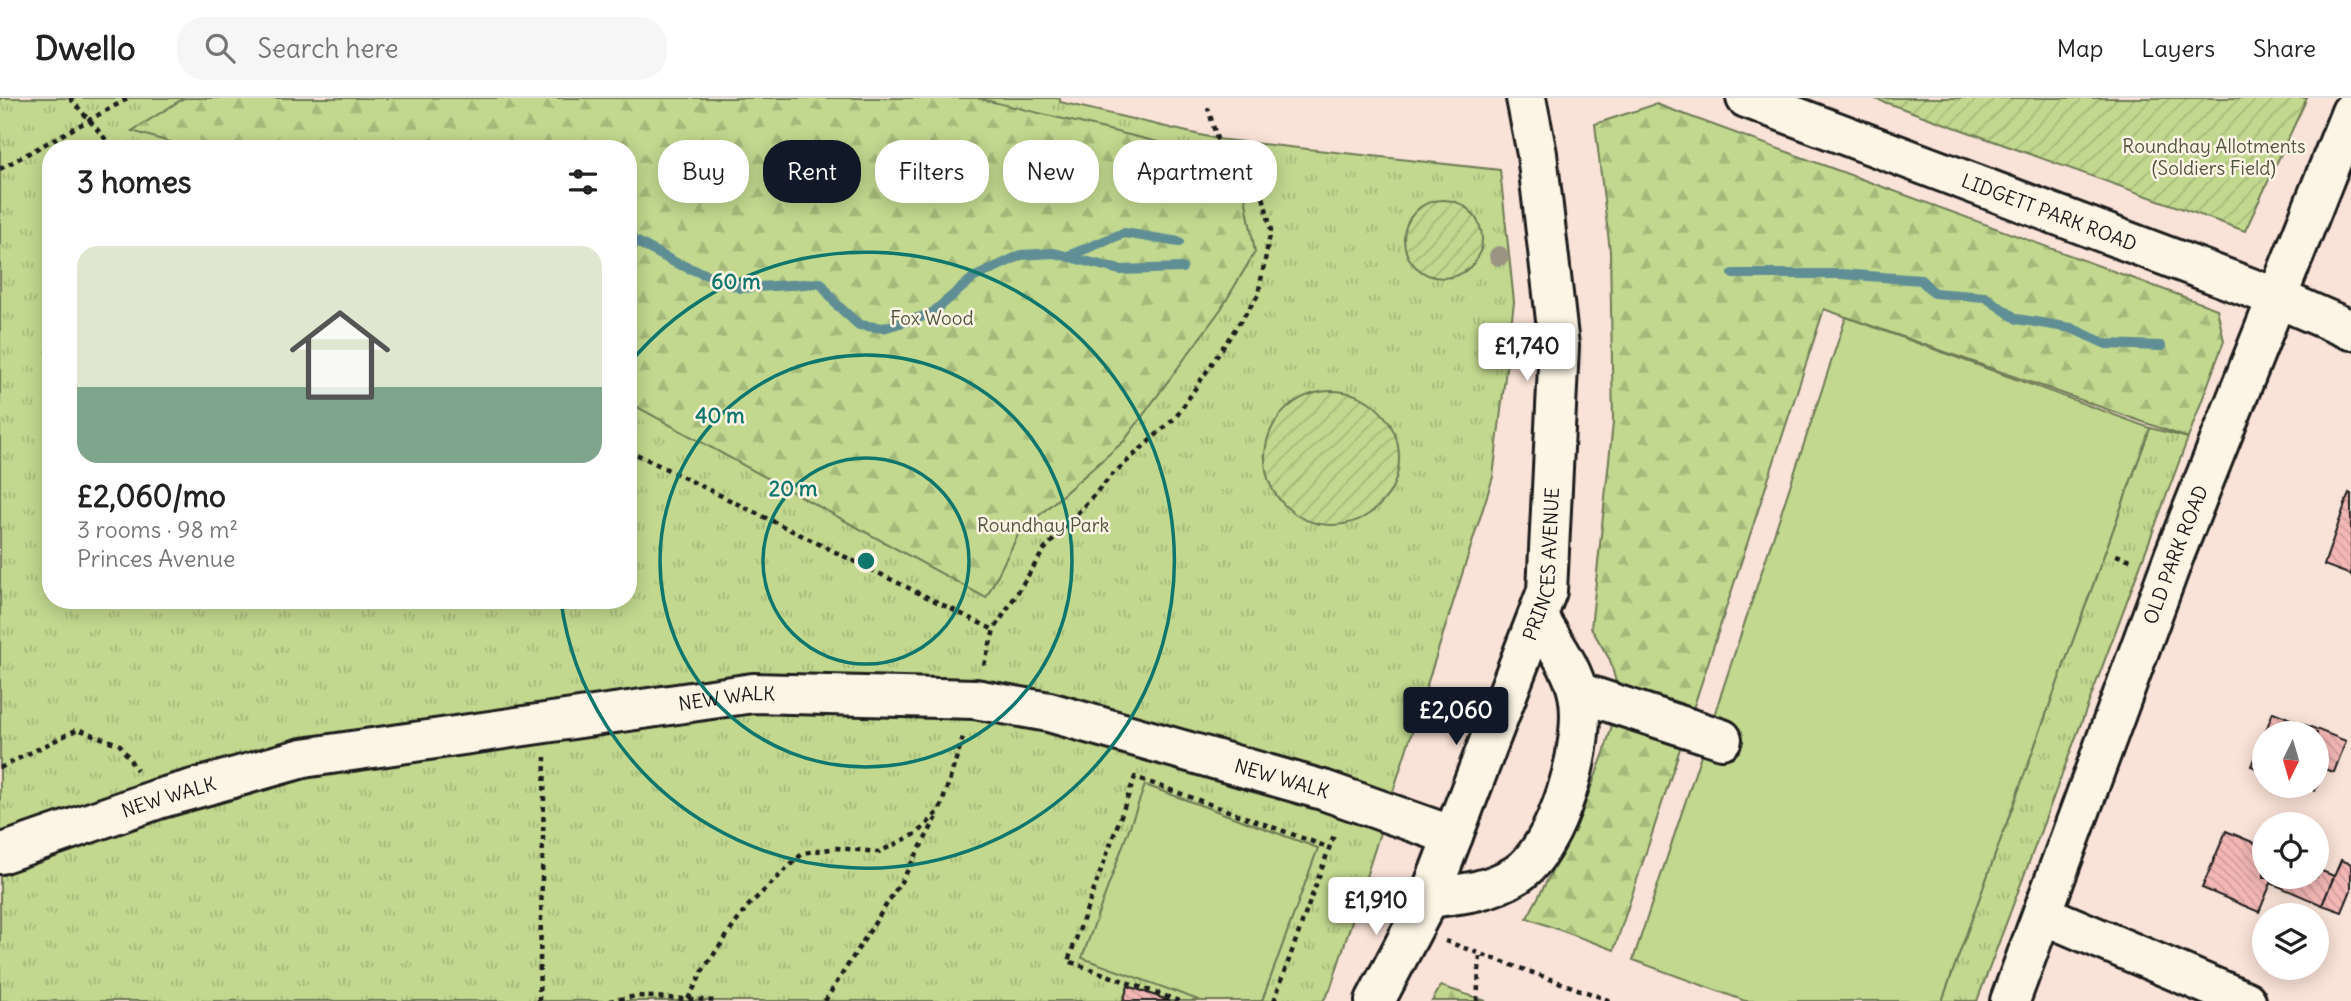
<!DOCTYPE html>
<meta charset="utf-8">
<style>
body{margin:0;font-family:Delius,sans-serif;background:#f6f6f6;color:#222;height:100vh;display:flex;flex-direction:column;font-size:26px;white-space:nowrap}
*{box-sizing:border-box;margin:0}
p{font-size:23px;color:#767676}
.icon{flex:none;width:38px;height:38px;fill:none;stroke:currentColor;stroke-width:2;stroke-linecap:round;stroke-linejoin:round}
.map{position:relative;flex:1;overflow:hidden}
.drawer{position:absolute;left:42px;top:42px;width:595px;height:469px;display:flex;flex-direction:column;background:#fff;border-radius:28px;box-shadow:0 4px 18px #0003}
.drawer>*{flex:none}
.banner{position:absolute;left:658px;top:42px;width:665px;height:63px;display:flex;gap:14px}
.needle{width:46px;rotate:185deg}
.fabs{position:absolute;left:2252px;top:623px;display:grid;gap:14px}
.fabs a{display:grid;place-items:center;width:77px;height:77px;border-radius:50%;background:#fff;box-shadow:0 4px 18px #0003;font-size:35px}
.price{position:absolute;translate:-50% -60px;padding:0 16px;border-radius:7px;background:#fff;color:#222;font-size:23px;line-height:46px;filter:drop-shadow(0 2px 4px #0008)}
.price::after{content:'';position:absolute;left:50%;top:42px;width:21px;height:16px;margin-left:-10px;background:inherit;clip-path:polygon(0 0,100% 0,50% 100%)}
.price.on{background:#111827;color:#fff}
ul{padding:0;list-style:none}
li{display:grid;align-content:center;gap:14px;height:371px;padding:0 35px}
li+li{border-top:2px solid #e0e0e0}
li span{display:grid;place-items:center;height:217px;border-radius:21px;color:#555}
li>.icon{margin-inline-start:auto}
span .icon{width:126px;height:126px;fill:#fffc;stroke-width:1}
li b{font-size:30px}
h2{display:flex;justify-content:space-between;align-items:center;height:84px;padding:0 35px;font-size:30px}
.chip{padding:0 24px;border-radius:28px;background:#fff;box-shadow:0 4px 18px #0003;font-size:24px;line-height:63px}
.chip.on{background:#111827;color:#fff}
header{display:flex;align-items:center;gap:42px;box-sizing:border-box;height:98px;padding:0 35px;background:#fff;border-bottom:2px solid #e0e0e0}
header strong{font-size:33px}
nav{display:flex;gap:38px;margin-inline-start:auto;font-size:24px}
.search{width:490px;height:63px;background:#f6f6f6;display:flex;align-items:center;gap:18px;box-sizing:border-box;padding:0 24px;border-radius:28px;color:#767676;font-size:26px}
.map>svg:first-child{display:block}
</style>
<header>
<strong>Dwello</strong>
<div class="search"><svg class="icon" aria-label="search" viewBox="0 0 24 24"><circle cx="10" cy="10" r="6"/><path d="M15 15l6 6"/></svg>Search here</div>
<nav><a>Map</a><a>Layers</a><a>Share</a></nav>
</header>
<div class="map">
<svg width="2351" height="903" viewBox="0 0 2351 903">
<defs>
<pattern id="grass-tufts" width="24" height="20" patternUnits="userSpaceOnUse" patternTransform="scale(1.75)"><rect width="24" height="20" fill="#c1d88e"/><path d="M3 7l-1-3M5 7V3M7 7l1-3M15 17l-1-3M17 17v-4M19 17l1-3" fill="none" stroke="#a5b97a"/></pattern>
<pattern id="forest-firs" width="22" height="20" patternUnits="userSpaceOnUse" patternTransform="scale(1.75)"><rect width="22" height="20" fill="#c1d88e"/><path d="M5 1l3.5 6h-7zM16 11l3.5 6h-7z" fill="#a5b97a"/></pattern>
<pattern id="garden-furrows" width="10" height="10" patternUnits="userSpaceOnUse" patternTransform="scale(1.75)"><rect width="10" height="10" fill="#c1d88e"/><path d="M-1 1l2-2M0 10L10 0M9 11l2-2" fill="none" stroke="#a5b97a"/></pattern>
<pattern id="building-back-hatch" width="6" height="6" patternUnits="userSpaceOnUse" patternTransform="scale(1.75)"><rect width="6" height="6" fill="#f3b7b5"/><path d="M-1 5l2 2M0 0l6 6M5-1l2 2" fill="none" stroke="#d09d9b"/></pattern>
</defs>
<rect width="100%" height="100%" fill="#f9e2d7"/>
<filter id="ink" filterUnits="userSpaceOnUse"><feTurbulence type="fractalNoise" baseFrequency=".0143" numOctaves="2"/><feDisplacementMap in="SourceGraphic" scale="14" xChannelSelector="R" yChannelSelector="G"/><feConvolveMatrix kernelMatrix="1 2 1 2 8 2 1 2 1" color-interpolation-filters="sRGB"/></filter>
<g filter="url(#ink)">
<path fill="url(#grass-tufts)" stroke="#6e7a55" stroke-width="2" fill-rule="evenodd" d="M0,0H1060V4L1217,41L1500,72L1514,204L1493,379L1330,892L1323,903H0ZM51,51H628V502H51Z
M2150,330L2188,340L1977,903H1942Z"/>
<path fill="url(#forest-firs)" stroke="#6e7a55" stroke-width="2" d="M184,0H977L1203,55L1244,93L1255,154L1221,211L1124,343L1019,435L986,500L628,304V51H193L132,33Z
M1656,6L2217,211L2224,243L2188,340L1824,211L1614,852L1527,820L1577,727L1604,655L1620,599L1610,562L1591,530L1613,325L1610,153L1595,26Z
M1441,888L1486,903H1432Z"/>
<path fill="url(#garden-furrows)" stroke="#6e7a55" stroke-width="2" d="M1873,0H2307L2245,133Z
M1404 141a39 39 0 1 1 78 0a39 39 0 1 1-78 0Z
M1265 360a67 67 0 1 1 134 0a67 67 0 1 1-134 0Z"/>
<path fill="#c1d88e" stroke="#6e7a55" stroke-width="2" d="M1846,219L2150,330L1942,903H1745L1633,862Z
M1145,687L1318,750L1262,903H1201L1082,860Z"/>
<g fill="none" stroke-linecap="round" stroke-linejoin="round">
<path stroke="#5f8f95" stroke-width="10" d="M628,139L676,165L741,190L821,185L836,206L859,227L883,230L931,216L973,180L1021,157L1054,155L1120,172L1182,170
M1068,158L1124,135L1179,144
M1733,176H1841L1921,182L1934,195L1985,199L2017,221L2071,230L2106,246L2161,248"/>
</g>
<path fill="url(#building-back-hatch)" stroke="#1c1c1c" stroke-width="2" d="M2349,395L2351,396V477L2324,467Z
M2273,614L2346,643L2334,674L2324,671L2315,693L2301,688H2317V635H2265Z
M2264,635V673L2251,668Z
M2226,733L2264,749V779H2317V771L2334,778L2322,807L2271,785L2259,814L2202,790Z
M2341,762L2351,766V792L2342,814L2322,807Z
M1128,888L1170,903H1123Z"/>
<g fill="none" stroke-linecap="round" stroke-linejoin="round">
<g stroke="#1c1c1c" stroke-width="44">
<g id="minor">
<path id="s1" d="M1746,0L2275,199L2351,232"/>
<path d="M1578,594L1722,641"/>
<path id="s2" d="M0,756L158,701L303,660L753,595L975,601L1049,614L1323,692L1453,738"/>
<path d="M1429,800C1460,796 1488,794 1516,777C1558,751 1588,643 1578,596C1573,570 1552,543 1539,520"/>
<path d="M2044,817L2246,903"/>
<path id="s3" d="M1375,903L1429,800L1547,493L1559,248L1537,56L1526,0"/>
<path id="s4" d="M2010,903L2174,458L2351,14"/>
</g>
</g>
<path stroke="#1c1c1c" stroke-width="4.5" stroke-dasharray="5 5" stroke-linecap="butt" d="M70,0L114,51
M0,71L129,0
M628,352L994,532
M2116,457L2134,463
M984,567L994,532L1044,452L1113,376L1176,319L1258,197L1271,132L1263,98L1248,68L1217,41L1208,10
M0,670L78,631L120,647L137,672
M1445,843L1611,903
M688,901L705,869L747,809L803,755L837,750L879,754L918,735L940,712L964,636
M539,903L545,659
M609,903L637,898L717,903
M825,903L904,779L937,719
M1179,903L1068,863L1135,679L1330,750
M1274,903L1335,734
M1477,903L1480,857"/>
<use href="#minor" stroke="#fcf5e5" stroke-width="38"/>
</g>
<circle fill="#9b9483" cx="1499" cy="158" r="10"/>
</g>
<g fill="none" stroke="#0f766e" stroke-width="3.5">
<circle cx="866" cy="463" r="103"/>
<circle cx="866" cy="463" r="206"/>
<path d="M628 267A308 308 0 1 1 561 503"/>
</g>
<g text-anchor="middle" stroke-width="5" stroke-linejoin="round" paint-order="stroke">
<g font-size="19" fill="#4e543e" stroke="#fcf5e5">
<text x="2214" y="55">Roundhay Allotments<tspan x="2214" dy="22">(Soldiers Field)</tspan></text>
<text x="932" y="227">Fox Wood</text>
<text x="1043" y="434">Roundhay Park</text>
</g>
<g font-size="19" fill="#1c1c1c" stroke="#fcf5e5">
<text dy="7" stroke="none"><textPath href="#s1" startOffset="324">LIDGETT PARK ROAD</textPath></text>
<text dy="7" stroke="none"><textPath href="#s4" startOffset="476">OLD PARK ROAD</textPath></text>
<text dy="7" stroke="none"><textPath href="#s3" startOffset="471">PRINCES AVENUE</textPath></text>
<text dy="7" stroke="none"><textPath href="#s2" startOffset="746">NEW WALK</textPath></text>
<text dy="7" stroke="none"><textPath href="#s2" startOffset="1312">NEW WALK</textPath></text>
<text dy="7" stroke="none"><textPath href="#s2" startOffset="178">NEW WALK</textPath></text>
</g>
</g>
<circle cx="866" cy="463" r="10" fill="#0f766e" stroke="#fcf5e5" stroke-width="3.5"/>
<g font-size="21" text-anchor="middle" font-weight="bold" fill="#0f766e" stroke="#fcf5e5" stroke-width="5" stroke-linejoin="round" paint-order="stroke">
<text x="736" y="191">60 m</text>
<text x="720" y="325">40 m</text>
<text x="793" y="398">20 m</text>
</g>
</svg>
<div class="fabs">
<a><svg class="needle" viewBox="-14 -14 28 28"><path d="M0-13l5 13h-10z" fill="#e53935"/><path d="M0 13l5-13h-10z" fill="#767676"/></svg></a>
<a><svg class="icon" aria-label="locate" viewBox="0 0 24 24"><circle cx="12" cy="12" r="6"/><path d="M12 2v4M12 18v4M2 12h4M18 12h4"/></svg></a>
<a><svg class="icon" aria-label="layers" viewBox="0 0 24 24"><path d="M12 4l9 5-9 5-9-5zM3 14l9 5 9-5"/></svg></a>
</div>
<b class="price" style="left:1527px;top:285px">£1,740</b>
<b class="price on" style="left:1456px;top:649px">£2,060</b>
<b class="price" style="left:1376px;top:839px">£1,910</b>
<div class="banner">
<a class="chip">Buy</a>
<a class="chip on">Rent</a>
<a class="chip">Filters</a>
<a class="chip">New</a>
<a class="chip">Apartment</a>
</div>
<section class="drawer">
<h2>3 homes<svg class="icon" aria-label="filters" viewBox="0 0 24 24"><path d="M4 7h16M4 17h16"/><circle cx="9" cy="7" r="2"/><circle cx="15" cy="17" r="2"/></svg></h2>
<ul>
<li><span style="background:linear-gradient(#dfe7d0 65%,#7fa58c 0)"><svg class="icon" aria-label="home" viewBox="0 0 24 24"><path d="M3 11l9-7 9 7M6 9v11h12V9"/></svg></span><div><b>£2,060/mo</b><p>3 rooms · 98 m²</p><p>Princes Avenue</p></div></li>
</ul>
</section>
</div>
